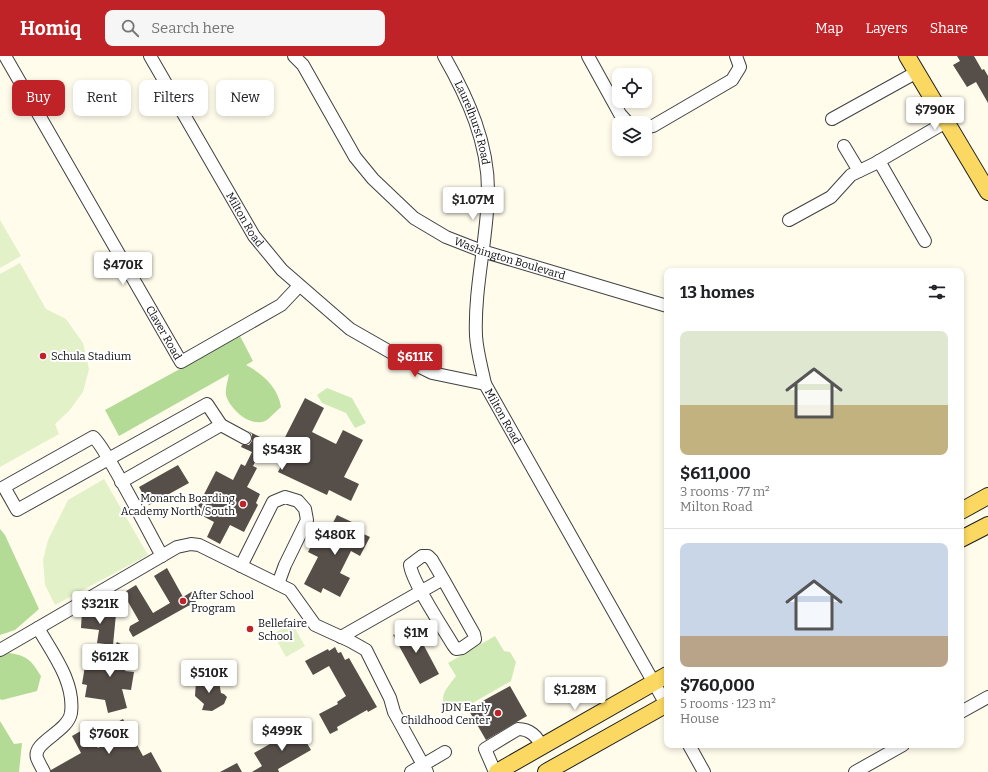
<!DOCTYPE html>
<meta charset="utf-8">
<style>
body{margin:0;font-family:Bitter,serif;background:#f6f6f6;color:#202124;height:100vh;display:flex;flex-direction:column;font-size:15px;white-space:nowrap}
*{box-sizing:border-box;margin:0}
p{font-size:13px;color:#757577}
.icon{flex:none;width:22px;height:22px;fill:none;stroke:currentColor;stroke-width:2;stroke-linecap:round;stroke-linejoin:round}
.map{position:relative;flex:1;overflow:hidden}
.panel{position:absolute;left:664px;top:212px;width:300px;height:480px;display:flex;flex-direction:column;background:#fff;border-radius:8px;box-shadow:0 2px 6px #0003}
.panel>*{flex:none}
.guide{position:absolute;left:12px;top:24px;width:380px;height:36px;display:flex;gap:8px}
.fabs{position:absolute;left:612px;top:12px;display:grid;gap:8px}
.fabs a{display:grid;place-items:center;width:40px;height:40px;border-radius:8px;background:#fff;box-shadow:0 2px 6px #0003;font-size:20px}
.price{position:absolute;translate:-50% -34px;padding:0 9px;border-radius:4px;background:#fff;color:#222;font-size:13px;line-height:26px;filter:drop-shadow(0 1px 2px #0008)}
.price::after{content:'';position:absolute;left:50%;top:24px;width:12px;height:9px;margin-left:-6px;background:inherit;clip-path:polygon(0 0,100% 0,50% 100%)}
.price.active{background:#bf2327;color:#fff}
ul{padding:0;list-style:none}
li{display:grid;align-content:center;gap:8px;height:212px;padding:0 16px}
li+li{border-top:1px solid #e0e0e0}
li span{display:grid;place-items:center;height:124px;border-radius:8px;color:#555}
li>.icon{margin-inline-start:auto}
span .icon{width:72px;height:72px;fill:#fffc;stroke-width:1}
li b{font-size:17px}
h2{display:flex;justify-content:space-between;align-items:center;height:48px;padding:0 16px;font-size:17px}
.tag{padding:0 14px;border-radius:8px;background:#fff;box-shadow:0 2px 6px #0003;font-size:14px;line-height:36px}
.tag.active{background:#bf2327;color:#fff}
header{display:flex;align-items:center;gap:24px;box-sizing:border-box;height:56px;padding:0 20px;background:#bf2327;color:#fff}
header strong{font-size:19px}
nav{display:flex;gap:22px;margin-inline-start:auto;font-size:14px}
.search{width:280px;height:36px;background:#f6f6f6;display:flex;align-items:center;gap:10px;box-sizing:border-box;padding:0 14px;border-radius:8px;color:#757577;font-size:15px}
.map>svg:first-child{display:block}
</style>
<header>
<strong>Homiq</strong>
<div class="search"><svg class="icon" aria-label="search" viewBox="0 0 24 24"><circle cx="10" cy="10" r="6"/><path d="M15 15l6 6"/></svg>Search here</div>
<nav><a>Map</a><a>Layers</a><a>Share</a></nav>
</header>
<div class="map">
<svg width="988" height="716" viewBox="0 0 988 716">
<rect width="100%" height="100%" fill="#fffcec"/>
<path fill="#d0eab6" d="M327,332L352,342L366,367L355,372L346,357L322,347L317,339Z
M495,580L504,595L510,596L516,606L511,625L464,652L446,653C438,639 448,631 456,620L448,607Z"/>
<path fill="#b3db95" d="M240,280L253,305L246,309C263,318 278,331 281,351C276,355 272,360 267,364C252,373 230,354 226,339C225,332 228,325 229,318L119,380L105,354Z
M0,473L5,479L39,553L15,574L0,579Z
M9,597C28,600 31,604 41,620L37,635L2,644L0,643V601Z
M0,665L14,688L22,687L19,716H0Z"/>
<path fill="#e2f1c8" d="M0,164L21,200L0,212Z
M20,207L46,253L66,263L83,287L89,313L83,336L69,355L55,368L59,378L0,411V218Z
M104,423L148,499L55,549L45,529L43,504L48,484L68,444Z
M292,567L305,590L286,601L273,578Z"/>
<path fill="#564e49" d="M957,0H974L982,14L984,13L988,20V47L976,26L967,31L953,9L960,5Z
M305,342L324,352L312,376L336,388L343,374L363,384L344,421L359,428L351,445L329,434L327,439L278,416L282,408L260,397L253,410L257,412L247,431L260,438L256,447L258,449L244,476L230,469L220,488L207,481L214,466L197,457L200,451L198,450L216,415L233,424L241,408L245,410L252,396L241,391L242,389H249L252,385V378L248,375L280,391Z
M178,409L189,427L149,449L139,431Z
M337,459L354,467L351,472L370,481L360,500L351,495L340,517L350,522L340,541L323,532L321,537L304,528L318,501L308,496L315,482L323,486Z
M167,512L183,541L193,535L196,536L199,541L194,548L188,550L133,581L129,574L130,570L139,565L123,537L136,529L153,557L170,547L154,520Z
M82,555L116,558L113,589L97,587L99,574L81,572Z
M407,569L408,571L413,569L439,618L420,628L393,579L398,577L397,574Z
M117,586L135,595L125,615L134,616L131,634L122,633L127,652L108,657L105,644L85,641L87,629L82,628L86,604H90L91,601L109,603Z
M335,591L338,597L341,596L345,604L349,602L377,651L368,656L367,654L337,671L338,674L330,678L319,658L338,648L337,646L346,640L329,610L313,619L305,605L328,593L329,595Z
M202,619L219,626L221,637L224,638L227,641L224,648L212,655L202,654L204,648L195,640L196,625Z
M510,630L527,660L486,684L468,653Z
M123,663L143,700L151,696L162,716H51V714L81,697L72,680L86,672L98,692L116,682L110,670Z
M298,672L311,694L278,713L279,716H252L262,710L254,697Z
M237,707L242,716H220Z"/>
<g fill="none" stroke-linecap="round" stroke-linejoin="round">
<g stroke="#404040" stroke-width="14">
<g id="minor">
<path id="s1" d="M5,0L181,306L281,249L299,230"/>
<path id="s2" d="M150,0L254,180L282,214L350,273L392,297L432,317L485,328L667,650"/>
<path id="s3" d="M294,0L303,9L355,101L373,123L414,162L446,181L482,195L667,250"/>
<path id="s4" d="M444,0C468,42 489,88 488,138C487,185 474,232 476,280C477,296 482,313 485,328"/>
<path d="M588,0L620,58L628,67"/>
<path d="M832,63L917,16"/>
<path d="M645,72L653,70L732,24L740,11L736,0"/>
<path d="M844,90L859,115"/>
<path d="M879,105L925,185"/>
<path d="M789,164L831,141L851,119L874,108L946,66"/>
<path d="M221,369L245,382"/>
<path d="M121,426L221,369L207,348L17,454L4,431L93,381C103,387 152,482 162,500"/>
<path d="M241,510L273,446L285,441L298,445L305,453L307,464L285,509L278,528"/>
<path d="M341,581L443,523L474,578L475,583L462,592L456,593L453,589C443,572 412,526 410,509L422,500H428L432,504L443,523"/>
<path d="M0,594L38,572"/>
<path d="M961,656L988,641"/>
<path d="M689,689L704,716"/>
<path d="M44,716C42,712 39,707 37,702C32,686 68,676 71,657C75,626 53,598 38,572L177,491L191,488L199,489L290,534L315,569L350,585L366,594L390,642L394,656L427,716"/>
<path d="M411,716L445,696"/>
<path d="M495,716L485,693L518,673C529,673 538,680 541,691"/>
<path d="M855,716L903,689"/>
</g>
</g>
<g stroke="#1e1e1e" stroke-width="18">
<path id="major" d="M907,0L988,136
M961,455L988,440
M961,483L988,469
M497,716L667,619
M546,716L667,648"/>
</g>
<use href="#minor" stroke="#fff" stroke-width="12"/>
<use href="#major" stroke="#fad861" stroke-width="16"/>
</g>
<g fill="#bf2327" stroke="#fff" stroke-width="1.5">
<circle cx="43" cy="300" r="4"/>
<circle cx="243" cy="448" r="4"/>
<circle cx="183" cy="545" r="4"/>
<circle cx="250" cy="573" r="4"/>
<circle cx="498" cy="657" r="4"/>
</g>
<g text-anchor="middle" stroke-width="4" stroke-linejoin="round" paint-order="stroke">
<g font-size="11" fill="#0d0d0d" stroke="#fff">
<text dy="4" stroke="none"><textPath href="#s4" startOffset="73">Laurelhurst Road</textPath></text>
<text dy="4" stroke="none"><textPath href="#s2" startOffset="189">Milton Road</textPath></text>
<text dy="4" stroke="none"><textPath href="#s3" startOffset="308">Washington Boulevard</textPath></text>
<text dy="4" stroke="none"><textPath href="#s1" startOffset="319">Claver Road</textPath></text>
<text dy="4" stroke="none"><textPath href="#s2" startOffset="526">Milton Road</textPath></text>
</g>
<g font-size="11" fill="#0d0d0d" stroke="#fff" text-anchor="start">
<text x="51" y="304">Schula Stadium</text>
<text x="235" y="446" text-anchor="end">Monarch Boarding<tspan x="235" dy="13">Academy North/South</tspan></text>
<text x="191" y="543">After School<tspan x="191" dy="13">Program</tspan></text>
<text x="258" y="571">Bellefaire<tspan x="258" dy="13">School</tspan></text>
<text x="490" y="655" text-anchor="end">JDN Early<tspan x="490" dy="13">Childhood Center</tspan></text>
</g>
</g>
</svg>
<div class="fabs">
<a><svg class="icon" aria-label="locate" viewBox="0 0 24 24"><circle cx="12" cy="12" r="6"/><path d="M12 2v4M12 18v4M2 12h4M18 12h4"/></svg></a>
<a><svg class="icon" aria-label="layers" viewBox="0 0 24 24"><path d="M12 4l9 5-9 5-9-5zM3 14l9 5 9-5"/></svg></a>
</div>
<b class="price" style="left:935px;top:75px">$790K</b>
<b class="price" style="left:473px;top:165px">$1.07M</b>
<b class="price" style="left:123px;top:230px">$470K</b>
<b class="price active" style="left:415px;top:322px">$611K</b>
<b class="price" style="left:282px;top:415px">$543K</b>
<b class="price" style="left:335px;top:500px">$480K</b>
<b class="price" style="left:100px;top:569px">$321K</b>
<b class="price" style="left:416px;top:598px">$1M</b>
<b class="price" style="left:110px;top:622px">$612K</b>
<b class="price" style="left:209px;top:638px">$510K</b>
<b class="price" style="left:575px;top:655px">$1.28M</b>
<b class="price" style="left:282px;top:696px">$499K</b>
<b class="price" style="left:109px;top:699px">$760K</b>
<div class="guide">
<a class="tag active">Buy</a>
<a class="tag">Rent</a>
<a class="tag">Filters</a>
<a class="tag">New</a>
</div>
<section class="panel">
<h2>13 homes<svg class="icon" aria-label="filters" viewBox="0 0 24 24"><path d="M4 7h16M4 17h16"/><circle cx="9" cy="7" r="2"/><circle cx="15" cy="17" r="2"/></svg></h2>
<ul>
<li><span style="background:linear-gradient(#dfe7d0 60%,#c2b280 0)"><svg class="icon" aria-label="home" viewBox="0 0 24 24"><path d="M3 11l9-7 9 7M6 9v11h12V9"/></svg></span><div><b>$611,000</b><p>3 rooms · 77 m²</p><p>Milton Road</p></div></li>
<li><span style="background:linear-gradient(#c9d6e8 75%,#b9a48a 0)"><svg class="icon" aria-label="home" viewBox="0 0 24 24"><path d="M3 11l9-7 9 7M6 9v11h12V9"/></svg></span><div><b>$760,000</b><p>5 rooms · 123 m²</p><p>House</p></div></li>
</ul>
</section>
</div>
